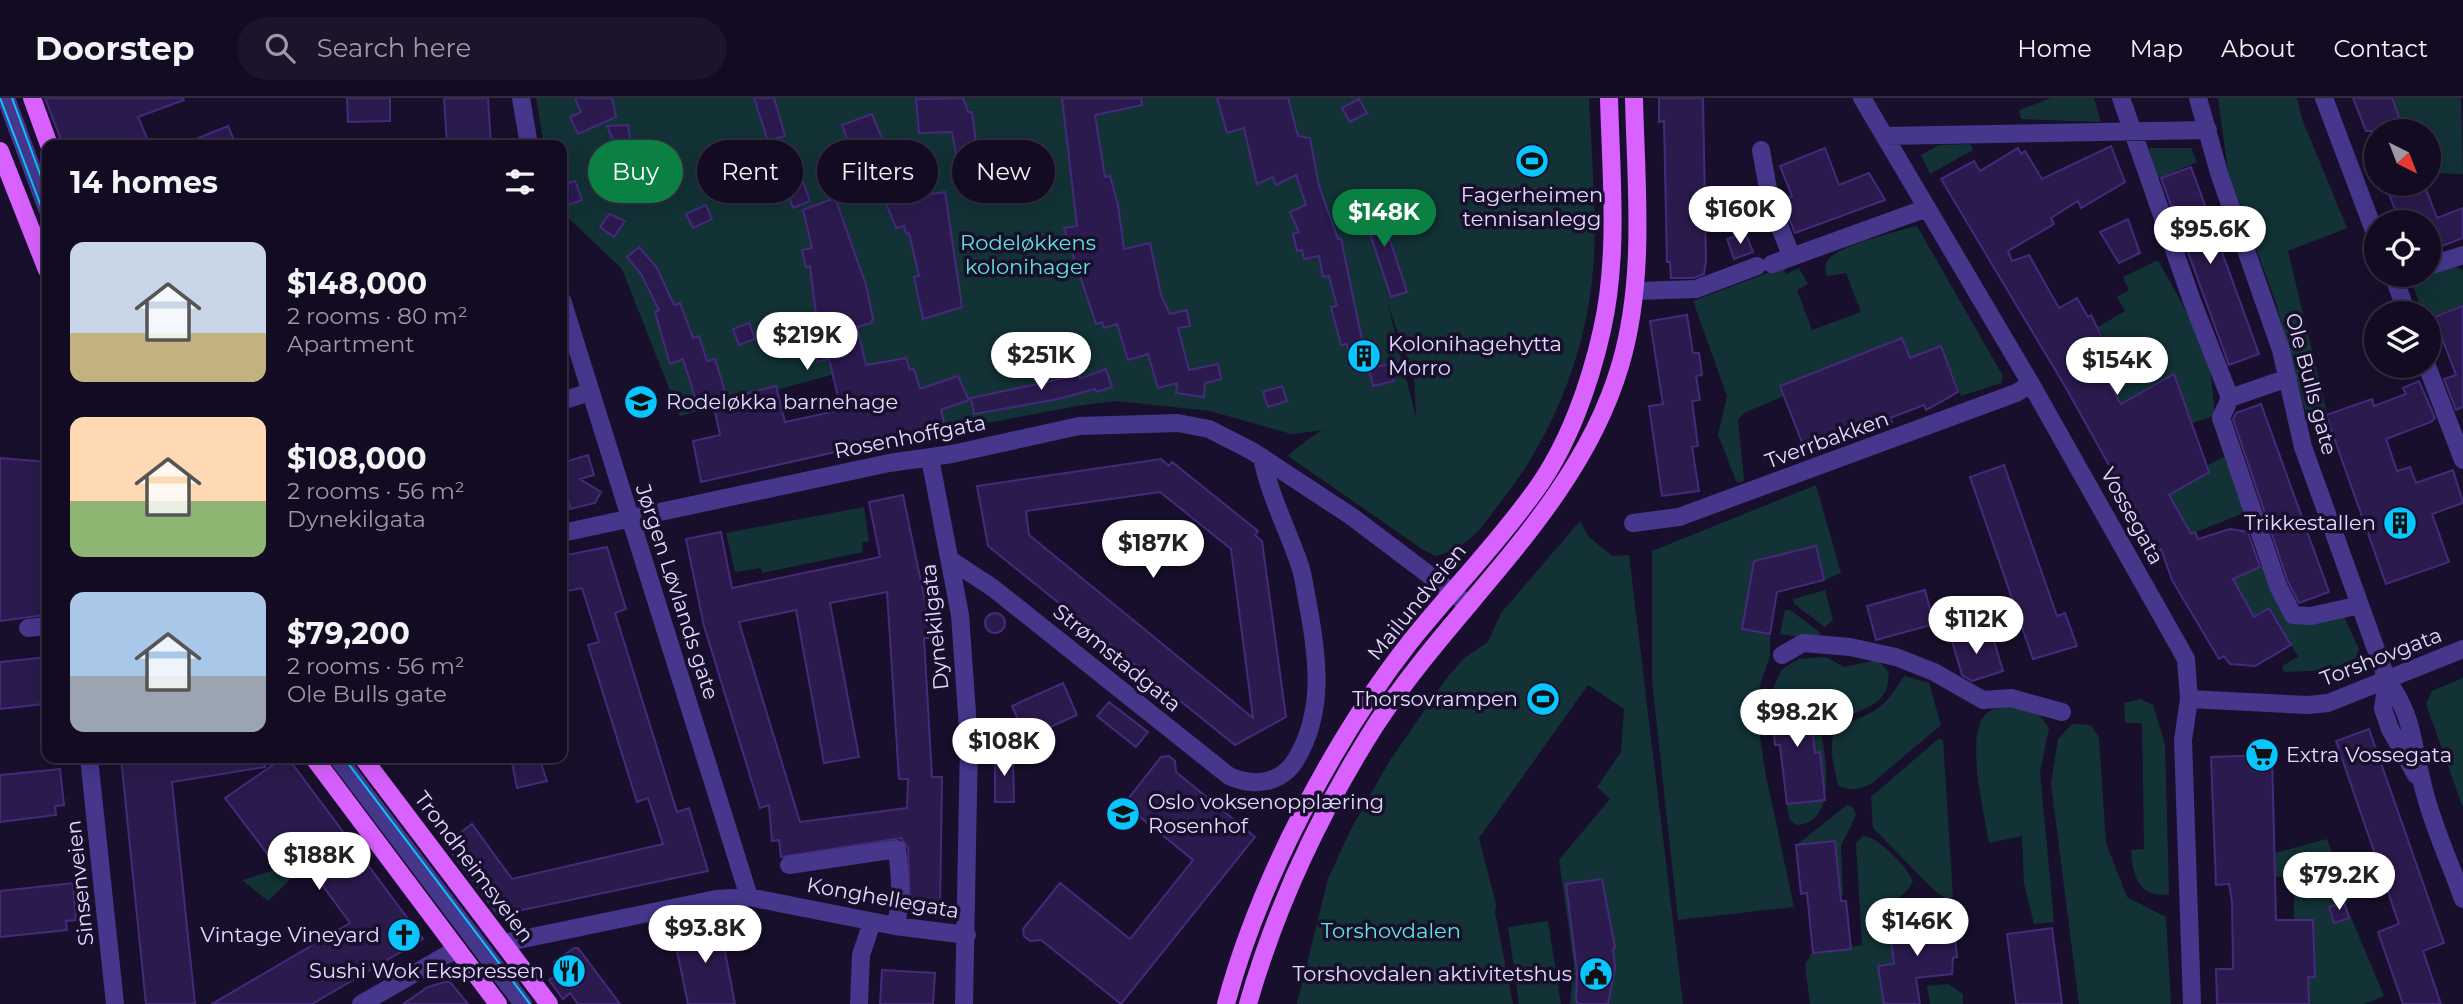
<!DOCTYPE html>
<meta charset="utf-8">
<style>
body{margin:0;font-family:Montserrat,sans-serif;background:#1b142a;color:#f1f3f6;height:100vh;display:flex;flex-direction:column;font-size:26px;white-space:nowrap}
*{box-sizing:border-box;margin:0}
p{font-size:23px;color:#9c9ba5}
.icon{flex:none;width:38px;height:38px;fill:none;stroke:currentColor;stroke-width:2;stroke-linecap:round;stroke-linejoin:round}
.map{position:relative;flex:1;overflow:hidden}
.drawer{position:absolute;left:42px;top:42px;width:525px;height:623px;display:flex;flex-direction:column;background:#120b21;border-radius:14px;box-shadow:0 7px 28px #0002,0 0 0 2px #312b3f}
.drawer>*{flex:none}
.hud{position:absolute;left:588px;top:42px;width:665px;height:63px;display:flex;gap:14px}
.needle{width:46px;rotate:138deg}
.fabs{position:absolute;left:2364px;top:21px;display:grid;gap:14px}
.fabs a{display:grid;place-items:center;width:77px;height:77px;border-radius:50%;background:#120b21;box-shadow:0 7px 28px #0002,0 0 0 2px #312b3f;font-size:35px}
.price{position:absolute;translate:-50% -60px;padding:0 16px;border-radius:24px;background:#fff;color:#222;font-size:23px;line-height:46px;filter:drop-shadow(0 2px 4px #0008)}
.price::after{content:'';position:absolute;left:50%;top:42px;width:21px;height:16px;margin-left:-10px;background:inherit;clip-path:polygon(0 0,100% 0,50% 100%)}
.price.selected{background:#0b8043;color:#fff}
ul{padding:0;list-style:none}
li{display:flex;align-items:center;gap:21px;height:175px;padding:0 28px}
li span{display:grid;place-items:center;flex:none;width:196px;height:140px;border-radius:14px;color:#555}
li>.icon{margin-inline-start:auto}
span .icon{width:84px;height:84px;fill:#fffc;stroke-width:1}
li b{font-size:30px}
h2{display:flex;justify-content:space-between;align-items:center;height:84px;padding:0 28px;font-size:30px}
.tag{padding:0 24px;border-radius:32px;background:#120b21;box-shadow:0 7px 28px #0002,0 0 0 2px #312b3f;font-size:24px;line-height:63px}
.tag.selected{background:#0b8043;color:#fff}
header{display:flex;align-items:center;gap:42px;box-sizing:border-box;height:98px;padding:0 35px;background:#120b21;border-bottom:2px solid #312b3f}
header strong{font-size:33px}
nav{display:flex;gap:38px;margin-inline-start:auto;font-size:24px}
.search{width:490px;height:63px;background:#1b142a;display:flex;align-items:center;gap:18px;box-sizing:border-box;padding:0 24px;border-radius:38px;color:#9c9ba5;font-size:26px}
.map>svg:first-child{display:block}
</style>
<header>
<strong>Doorstep</strong>
<div class="search"><svg class="icon" aria-label="search" viewBox="0 0 24 24"><circle cx="10" cy="10" r="6"/><path d="M15 15l6 6"/></svg>Search here</div>
<nav><a>Home</a><a>Map</a><a>About</a><a>Contact</a></nav>
</header>
<div class="map">
<svg width="2463" height="906" viewBox="0 0 2463 906">
<rect width="100%" height="100%" fill="#180f2c"/>
<path fill="#123236" fill-rule="evenodd" d="M536,0H1589C1591,56 1598,115 1593,171C1587,251 1555,333 1506,397C1482,427 1475,447 1436,458L1422,451L1288,358C1290,355 1315,336 1319,334C1323,332 1332,332 1335,331L1291,336L1210,313L1117,303L1083,307L944,333L940,308L926,305L914,272H910L906,260L887,262L680,318L622,171L562,114V47H544ZM1388,207L1414,280L1416,317L1415,316Z
M2051,0H2094L2101,24L2021,21L2019,12Z
M2218,0H2297L2302,21L2347,130L2288,153L2328,319L2309,326L2276,205L2228,73Z
M2392,0H2461L2463,76L2429,75V33H2404Z
M1970,46L1973,52L1930,76L1921,57L1939,47Z
M2149,50H2191L2197,64L2157,81Z
M1917,128L2003,278L2001,285L1961,298L1941,248L1907,262L1902,241L1781,288L1784,298L1744,315L1738,322L1744,383L1737,385L1718,337L1727,298L1693,203L1783,169L1786,176L1799,170L1808,186L1797,192L1812,232L1861,214L1846,175L1827,178C1826,172 1823,167 1828,162C1839,147 1898,133 1917,128Z
M2158,162L2201,240L2210,269L2215,318L2191,325L2173,276L2122,305L2100,270L2101,242L2104,239L2098,229L2125,213L2117,199L2129,192L2123,179Z
M2454,167L2463,173V208L2429,219V215H2423L2413,188L2415,179Z
M2228,357L2249,413L2191,436L2169,397L2207,374L2206,368Z
M1816,387L1841,475L1824,482L1816,450L1743,531L1770,536V558L1755,602L1765,673L1794,809L1678,822L1652,583V453Z
M864,409L869,443L862,445L863,454L762,475L761,470L735,474L726,435Z
M1580,423L1588,438L1612,458L1629,457L1683,906H1570L1574,867L1559,762L1610,701L1597,689L1621,654L1624,611L1588,587L1479,740L1496,806L1495,814L1513,906H1297L1328,781L1350,733L1389,664L1446,581L1463,561L1488,544L1501,515Z
M2270,465L2293,517L2342,514L2359,551L2356,560L2329,572L2284,574L2282,568L2298,559L2270,510L2254,519L2233,481Z
M1825,492L1833,522L1825,529L1794,506L1793,501Z
M1785,512H1790L1821,535L1814,542L1780,536Z
M1826,559L1844,569L1878,562L1889,575C1888,580 1888,588 1886,592C1878,612 1838,622 1819,620C1823,649 1842,725 1796,727L1789,721L1771,595L1782,571L1799,561Z
M1904,578L1929,585L1941,627L1871,686C1859,691 1850,694 1838,687C1834,668 1828,650 1835,631C1875,612 1879,618 1904,578Z
M2463,580V710L2426,606L2432,593Z
M2141,601L2153,607L2165,646L2169,796C2139,801 2132,777 2131,752L2144,751L2142,625H2125L2124,605Z
M2012,609L2039,616L2049,630L2040,674L2054,824L2034,826L2024,786L2022,738L1989,745C1985,717 1964,636 1986,616C1993,609 2003,609 2012,609Z
M2072,626L2091,627L2099,640L2106,745L2127,799L2166,819L2171,906H2079L2051,686L2058,641Z
M1938,641L1943,642L1953,799L1946,801L1935,793L1873,730L1871,699Z
M1847,707L1853,709L1856,717L1841,748L1843,797L1829,800L1835,745L1795,748Z
M1863,738C1879,739 1906,768 1913,783L1908,792L1889,807L1894,816L1891,824L1917,808L1918,813H1923V808L1935,809L1950,819L1890,825L1893,866L1878,868L1884,906H1810L1805,867L1812,855L1862,847L1856,745Z
M2327,741L2339,774L2358,769L2367,790L2345,805L2384,898L2364,906H2309L2308,879L2315,878L2313,822H2294V777L2275,779V755Z
M290,767L295,777L268,803L242,782Z
M1548,823L1561,906H1519L1508,829Z
M1948,886L1963,896V906H1930L1927,888Z"/>
<path fill="#2b1a4e" stroke="#452a7b" stroke-width="2" fill-rule="evenodd" d="M45,0H183L184,2L138,19L150,47H63Z
M347,0H390V23L348,24Z
M444,0H488L491,47H447Z
M575,0H612L616,19L578,36L570,19L581,14Z
M754,0H774L785,38L768,43Z
M963,0L968,14H972L977,52L956,56L952,34L919,35L916,1Z
M1062,0H1141L1142,7L1095,17L1105,79L1110,78L1118,107L1124,151L1150,145L1161,197L1170,216L1187,212L1190,228L1178,230L1189,272L1218,266L1221,281L1205,285L1204,299L1176,295L1177,285L1158,290L1148,256L1128,262L1117,226L1104,230L1102,224L1096,226L1064,130L1077,128Z
M1217,0H1288L1298,38L1310,40L1319,88L1338,141H1341L1367,266L1351,269L1347,246L1341,247L1331,209L1337,208L1329,178L1323,179L1319,158L1304,161L1302,152L1297,153L1293,136L1299,134L1290,114L1306,107L1296,77L1276,87L1273,79L1257,86L1244,30L1227,35Z
M1659,0H1703L1706,163L1704,176L1694,180H1671L1670,164H1667L1664,23L1659,24Z
M2353,0H2392L2404,33H2366Z
M1359,1L1367,15L1350,24L1342,10Z
M872,16L903,91L910,89L913,99L945,94L962,209L923,221L914,179L919,178L909,135L906,136L904,128L896,130L877,83L858,90L850,68L856,66L842,27Z
M628,27L637,83L631,85L607,28Z
M228,28L236,47H181Z
M2111,48L2125,84L2081,110L2078,103L2051,120L2054,126L2008,153L2012,163L2029,157L2059,210L2077,200L2088,219L2091,217L2113,262L2100,270L2121,306L2174,276L2209,374L2169,397L2191,436L2195,434L2198,441L2230,431L2248,434L2260,469L2233,481L2254,519L2269,510L2291,547L2255,568L2230,566L2224,558L2219,561L2172,482L2161,451L2154,456L2114,388L2119,385L2066,290L1941,81L1974,63L1980,73L2018,50L2021,56L2025,53L2042,81Z
M1825,50L1839,87L1869,75L1885,102L1795,135L1784,108L1786,107L1784,101L1792,98L1780,68Z
M797,68L810,103L793,110L785,88L770,92L767,76Z
M2191,69L2259,256L2229,267L2161,80Z
M575,83L582,102L562,109V87Z
M2385,86H2424L2437,120L2463,110V140L2429,153V124H2400Z
M835,100L866,187L873,221L871,225L857,229L866,267L906,260L910,272L914,271L920,291L958,278L969,302L941,312L945,328L938,331L701,384L693,343L720,337L712,300L697,305L683,261L670,266L655,214L659,212L641,176L627,159L639,149L657,170L674,207L680,205L693,240L699,238L707,263L715,261L727,300L776,288L785,324L841,312L829,261L817,264L812,246L824,242L816,216L810,168L806,169L802,152L812,150L803,112Z
M1377,103L1407,194L1391,199L1363,114V107Z
M706,107L712,121L693,130L686,116Z
M609,116L625,123L614,139L600,129Z
M2128,121L2140,155L2119,165L2100,134Z
M1745,134L1753,154L1734,161L1727,141Z
M2463,208V309L2456,312L2444,281L2456,277L2434,219Z
M1687,217L1693,255H1699L1702,277L1696,278L1700,302L1692,303L1698,348L1692,349L1699,393L1662,398L1649,308L1663,306L1650,223Z
M749,225L755,241L739,247L733,231Z
M1902,240L1910,260L1941,248L1958,294L1926,312L1924,307L1890,320L1892,324L1875,331L1873,326L1839,340L1841,344L1824,350L1822,346L1805,352L1780,288Z
M1390,266L1394,283L1373,288L1369,270Z
M1106,271L1112,289L1096,294L1095,291L1058,301L974,316L971,300L1079,277L1080,281Z
M2419,283L2435,320L2431,324L2386,341L2397,373L2410,369L2416,385L2453,372L2463,405L2432,416L2449,464L2386,486L2326,317L2372,301L2374,308L2406,296L2403,290Z
M1282,288L1287,303L1268,309L1263,294Z
M2261,306L2329,494L2299,505L2288,484L2233,321L2236,315Z
M588,357L594,377L580,381L601,394L595,405L570,411L562,365Z
M0,360L47,364L45,517L0,523Z
M1161,361L1169,368L1172,364L1258,433L1255,437L1262,443L1286,619L1235,647L988,448L977,388ZM1160,394L1231,451L1253,620L1029,437L1026,413Z
M2004,367L2057,518L2065,515L2077,548L2033,561L1970,379Z
M903,397L928,518L930,540H924L932,679H942L940,812H910L908,750L901,740L781,759L779,742L772,743L769,707L760,710L704,528L686,441L721,434L732,490L880,459L869,404ZM887,494L899,681H908L907,710L800,724L739,524L796,512L824,665L859,659L830,505Z
M1816,448L1824,482L1777,494L1770,536L1742,531L1754,463Z
M607,449L626,511L615,515L677,714L689,710L708,773L498,817L445,746L472,726L512,781L663,746L648,700L637,704L588,547L599,544L582,490L562,494V458Z
M1925,492L1934,526L1876,542L1867,508Z
M985 525a10 10 0 1 1 20 0a10 10 0 1 1-20 0Z
M1970,530L1975,545L1993,540L2003,573L1972,583L1962,577L1950,536Z
M47,559V596L42,597L43,606L0,611V564Z
M1063,585L1077,617L1026,640L1012,608Z
M1808,595L1815,655L1820,654L1825,702L1787,706L1780,647H1775L1770,599Z
M1109,604L1148,634L1136,649L1097,618Z
M2369,631L2444,845L2423,853L2441,906H2403L2378,834L2399,826L2336,643Z
M995,655H1013L1014,704H995Z
M2272,657L2276,822H2313L2315,879H2308L2309,906H2217L2216,871H2233L2232,804L2229,786L2216,787L2211,659Z
M1169,658L1175,663L1176,674L1255,739L1121,906L1041,842L1030,843L1024,838L1023,831L1060,785L1130,841L1193,762L1124,706L1161,659Z
M121,660H264L265,669L172,684L195,906H146Z
M283,660H288L423,841L312,906H212L350,825L290,743L269,758L225,700Z
M511,660H539L547,683L517,690Z
M60,671L64,707L55,708L56,717L0,724V677Z
M1835,743L1841,803H1846L1851,851L1813,855L1807,795L1801,796L1796,747Z
M1602,781L1615,850L1613,851L1615,870L1608,906H1579L1576,903L1577,874L1566,786Z
M73,785L76,822L66,823L67,832L0,839V793Z
M2344,804L2349,820L2334,825L2329,809Z
M1953,819L1957,859L1953,860L1952,876L1916,880L1920,906H1884L1878,868L1894,866L1889,826Z
M719,822L735,906H688L677,853L682,852L678,830Z
M2052,830L2062,906H2016L2007,836Z
M574,850H578L620,906H578L570,895L563,901L549,882L561,874L554,864Z
M882,872L935,875L933,906H880Z
M445,884H450L468,906H403L428,889Z"/>
<g fill="none" stroke-linecap="round" stroke-linejoin="round">
<path stroke="#46378d" stroke-width="18" d="M6,0L47,111
M521,0L529,47
M1862,0L2031,286L2186,561L2189,601L2183,642L2192,906
M2121,0L2192,203L2230,300L2221,320L2278,488L2293,517L2311,518L2360,507
M2198,0L2219,75L2281,252L2303,349L2387,582C2414,619 2412,646 2423,688C2432,727 2450,764 2463,801
M2324,0L2376,138
M1885,38L2208,32
M1761,52L1771,107L1791,157
M1772,166L1927,110
M2429,168L2463,157
M2393,177L2407,215
M1636,193L1696,191L1757,168
M562,202L749,799
M2427,268L2463,362
M2230,300L2288,280
M562,303L590,294
M930,360L960,517L969,644L964,906
M1633,425L1679,419L2016,295L2031,286
M562,435L889,365L952,356L1079,328L1178,325L1209,331L1252,353L1351,418L1469,507
M952,463L993,490L1229,678C1253,689 1280,686 1295,663C1325,615 1318,560 1308,507C1305,493 1304,478 1299,465C1287,430 1269,396 1262,359
M28,530L47,528
M1782,557L1803,545L1850,549L1896,559L1934,574L1983,602L2011,600L2062,614
M2387,582L2383,611L2390,631L2416,677
M2189,601L2308,607L2328,605L2463,551
M89,660L115,906
M338,660L523,906
M789,767L897,751C900,776 903,803 895,828
M503,845L716,801L749,799L895,828L967,837
M361,906L457,851
M859,906L861,857L872,824"/>
<path stroke="#d961ff" stroke-width="18" d="M32,0L49,47
M0,53L47,172
M314,660L498,906
M363,660L549,906
M1226,906C1258,786 1333,642 1410,544C1451,493 1497,446 1535,393C1568,348 1590,286 1602,232C1619,158 1611,76 1609,0
M1248,906C1276,809 1321,713 1375,628C1453,507 1578,410 1620,268C1646,181 1636,89 1634,0"/>
<path stroke="#06c5ff" stroke-width="2" d="M0,0L47,124
M12,0L47,95
M344,660L530,906"/>
</g>
<defs>
<g id="stadium-disc" transform="scale(1.75)"><circle r="9.5" fill="#06c5ff" stroke="#180f2c"/><path d="M0-5a6.5 5 0 1 0 0 10a6.5 5 0 1 0 0-10ZM-3.5-1.8h7v3.6h-7Z" fill="#111"/></g>
<g id="building-disc" transform="scale(1.75)"><circle r="9.5" fill="#06c5ff" stroke="#180f2c"/><path d="M-4-6H4V6H1V3H-1V6H-4ZM-2.5-4.3h1.7v1.8h-1.7ZM.8-4.3h1.7v1.8H.8ZM-2.5-1h1.7V.8h-1.7ZM.8-1h1.7V.8H.8Z" fill="#111"/></g>
<g id="school-disc" transform="scale(1.75)"><circle r="9.5" fill="#06c5ff" stroke="#180f2c"/><path d="M0-5L7-2L0 1L-7-2ZM-4 1L0 2.5L4 1V4Q0 6-4 4Z" fill="#111"/></g>
<g id="supermarket-disc" transform="scale(1.75)"><circle r="9.5" fill="#06c5ff" stroke="#180f2c"/><path d="M-6-5.5h2.5l.6 2H6L4.5 2H-2.5L-4.4-4H-6ZM-1.5 3.2a1.3 1.3 0 1 0 .1 0ZM3 3.2a1.3 1.3 0 1 0 .1 0Z" fill="#111"/></g>
<g id="church-disc" transform="scale(1.75)"><circle r="9.5" fill="#06c5ff" stroke="#180f2c"/><path d="M-1.2-6h2.4v3.5h3.3v2.4h-3.3V6h-2.4V-.1h-3.3v-2.4h3.3Z" fill="#111"/></g>
<g id="restaurant-disc" transform="scale(1.75)"><circle r="9.5" fill="#06c5ff" stroke="#180f2c"/><path d="M-5-6h1v4h1v-4h1v4h1v-4h1v5L-1.5 .5V6h-2V.5L-5-1ZM5-6V6H3V1.5H1.5Q1.5-4 5-6Z" fill="#111"/></g>
<g id="civic-disc" transform="scale(1.75)"><circle r="9.5" fill="#06c5ff" stroke="#180f2c"/><path d="M-.6-6.5H3V-4.5H.6V-3L4-1V1h2V6H-6V1h2V-1L-.6-3ZM-1.2 2.5V6h2.4V2.5Z" fill="#111"/></g>
</defs>
<g fill-rule="evenodd">
<use href="#stadium-disc" x="1532" y="63"/>
<use href="#building-disc" x="1364" y="258"/>
<use href="#school-disc" x="641" y="304"/>
<use href="#building-disc" x="2400" y="425"/>
<use href="#stadium-disc" x="1543" y="601"/>
<use href="#supermarket-disc" x="2262" y="657"/>
<use href="#school-disc" x="1123" y="716"/>
<use href="#church-disc" x="404" y="837"/>
<use href="#restaurant-disc" x="569" y="873"/>
<use href="#civic-disc" x="1596" y="876"/>
</g>
<g text-anchor="middle" stroke-width="7" stroke-linejoin="round" paint-order="stroke">
<g font-size="21" fill="#e3daff" stroke="#180f2c" text-anchor="end">
<text x="1532" y="104" text-anchor="middle">Fagerheimen<tspan x="1532" dy="24">tennisanlegg</tspan></text>
<text x="1388" y="253" text-anchor="start">Kolonihagehytta<tspan x="1388" dy="24">Morro</tspan></text>
<text x="666" y="311" text-anchor="start">Rodeløkka barnehage</text>
<text x="2376" y="432">Trikkestallen</text>
<text x="1518" y="608">Thorsovrampen</text>
<text x="2286" y="664" text-anchor="start">Extra Vossegata</text>
<text x="1148" y="711" text-anchor="start">Oslo voksenopplæring<tspan x="1148" dy="24">Rosenhof</tspan></text>
<text x="380" y="844">Vintage Vineyard</text>
<text x="544" y="880">Sushi Wok Ekspressen</text>
<text x="1572" y="883">Torshovdalen aktivitetshus</text>
</g>
<g font-size="21" fill="#5de8d8" stroke="#180f2c">
<text x="1028" y="152">Rodeløkkens<tspan x="1028" dy="24">kolonihager</tspan></text>
<text x="1391" y="840">Torshovdalen</text>
</g>
<g font-size="21" fill="#e3daff" stroke="#180f2c">
<text transform="translate(2311 286) rotate(75)" y="7">Ole Bulls gate</text>
<text transform="translate(910 339) rotate(-11)" y="7">Rosenhoffgata</text>
<text transform="translate(1827 342) rotate(-20)" y="7">Tverrbakken</text>
<text transform="translate(2132 418) rotate(61)" y="7">Vossegata</text>
<text transform="translate(677 494) rotate(72)" y="7">Jørgen Løvlands gate</text>
<text transform="translate(1417 504) rotate(-51)" y="7">Mailundveien</text>
<text transform="translate(935 529) rotate(-96)" y="7">Dynekilgata</text>
<text transform="translate(2381 559) rotate(-21)" y="7">Torshovgata</text>
<text transform="translate(1117 560) rotate(39)" y="7">Strømstadgata</text>
<text transform="translate(474 769) rotate(53)" y="7">Trondheimsveien</text>
<text transform="translate(80 785) rotate(-96)" y="7">Sinsenveien</text>
<text transform="translate(883 800) rotate(10)" y="7">Konghellegata</text>
</g>
</g>
</svg>
<div class="fabs">
<a><svg class="needle" viewBox="-14 -14 28 28"><path d="M0-13l5 13h-10z" fill="#e53935"/><path d="M0 13l5-13h-10z" fill="#9c9ba5"/></svg></a>
<a><svg class="icon" aria-label="locate" viewBox="0 0 24 24"><circle cx="12" cy="12" r="6"/><path d="M12 2v4M12 18v4M2 12h4M18 12h4"/></svg></a>
<a><svg class="icon" aria-label="layers" viewBox="0 0 24 24"><path d="M12 4l9 5-9 5-9-5zM3 14l9 5 9-5"/></svg></a>
</div>
<b class="price" style="left:1740px;top:148px">$160K</b>
<b class="price selected" style="left:1384px;top:151px">$148K</b>
<b class="price" style="left:2210px;top:168px">$95.6K</b>
<b class="price" style="left:807px;top:274px">$219K</b>
<b class="price" style="left:1041px;top:294px">$251K</b>
<b class="price" style="left:2117px;top:299px">$154K</b>
<b class="price" style="left:1153px;top:482px">$187K</b>
<b class="price" style="left:1976px;top:558px">$112K</b>
<b class="price" style="left:1797px;top:651px">$98.2K</b>
<b class="price" style="left:1004px;top:680px">$108K</b>
<b class="price" style="left:319px;top:794px">$188K</b>
<b class="price" style="left:2339px;top:814px">$79.2K</b>
<b class="price" style="left:1917px;top:860px">$146K</b>
<b class="price" style="left:705px;top:867px">$93.8K</b>
<div class="hud">
<a class="tag selected">Buy</a>
<a class="tag">Rent</a>
<a class="tag">Filters</a>
<a class="tag">New</a>
</div>
<section class="drawer">
<h2>14 homes<svg class="icon" aria-label="filters" viewBox="0 0 24 24"><path d="M4 7h16M4 17h16"/><circle cx="9" cy="7" r="2"/><circle cx="15" cy="17" r="2"/></svg></h2>
<ul>
<li><span style="background:linear-gradient(#c9d6e8 65%,#c2b280 0)"><svg class="icon" aria-label="home" viewBox="0 0 24 24"><path d="M3 11l9-7 9 7M6 9v11h12V9"/></svg></span><div><b>$148,000</b><p>2 rooms · 80 m²</p><p>Apartment</p></div></li>
<li><span style="background:linear-gradient(#ffd9b3 60%,#8fb573 0)"><svg class="icon" aria-label="home" viewBox="0 0 24 24"><path d="M3 11l9-7 9 7M6 9v11h12V9"/></svg></span><div><b>$108,000</b><p>2 rooms · 56 m²</p><p>Dynekilgata</p></div></li>
<li><span style="background:linear-gradient(#a9c7e8 60%,#9aa5b1 0)"><svg class="icon" aria-label="home" viewBox="0 0 24 24"><path d="M3 11l9-7 9 7M6 9v11h12V9"/></svg></span><div><b>$79,200</b><p>2 rooms · 56 m²</p><p>Ole Bulls gate</p></div></li>
</ul>
</section>
</div>
